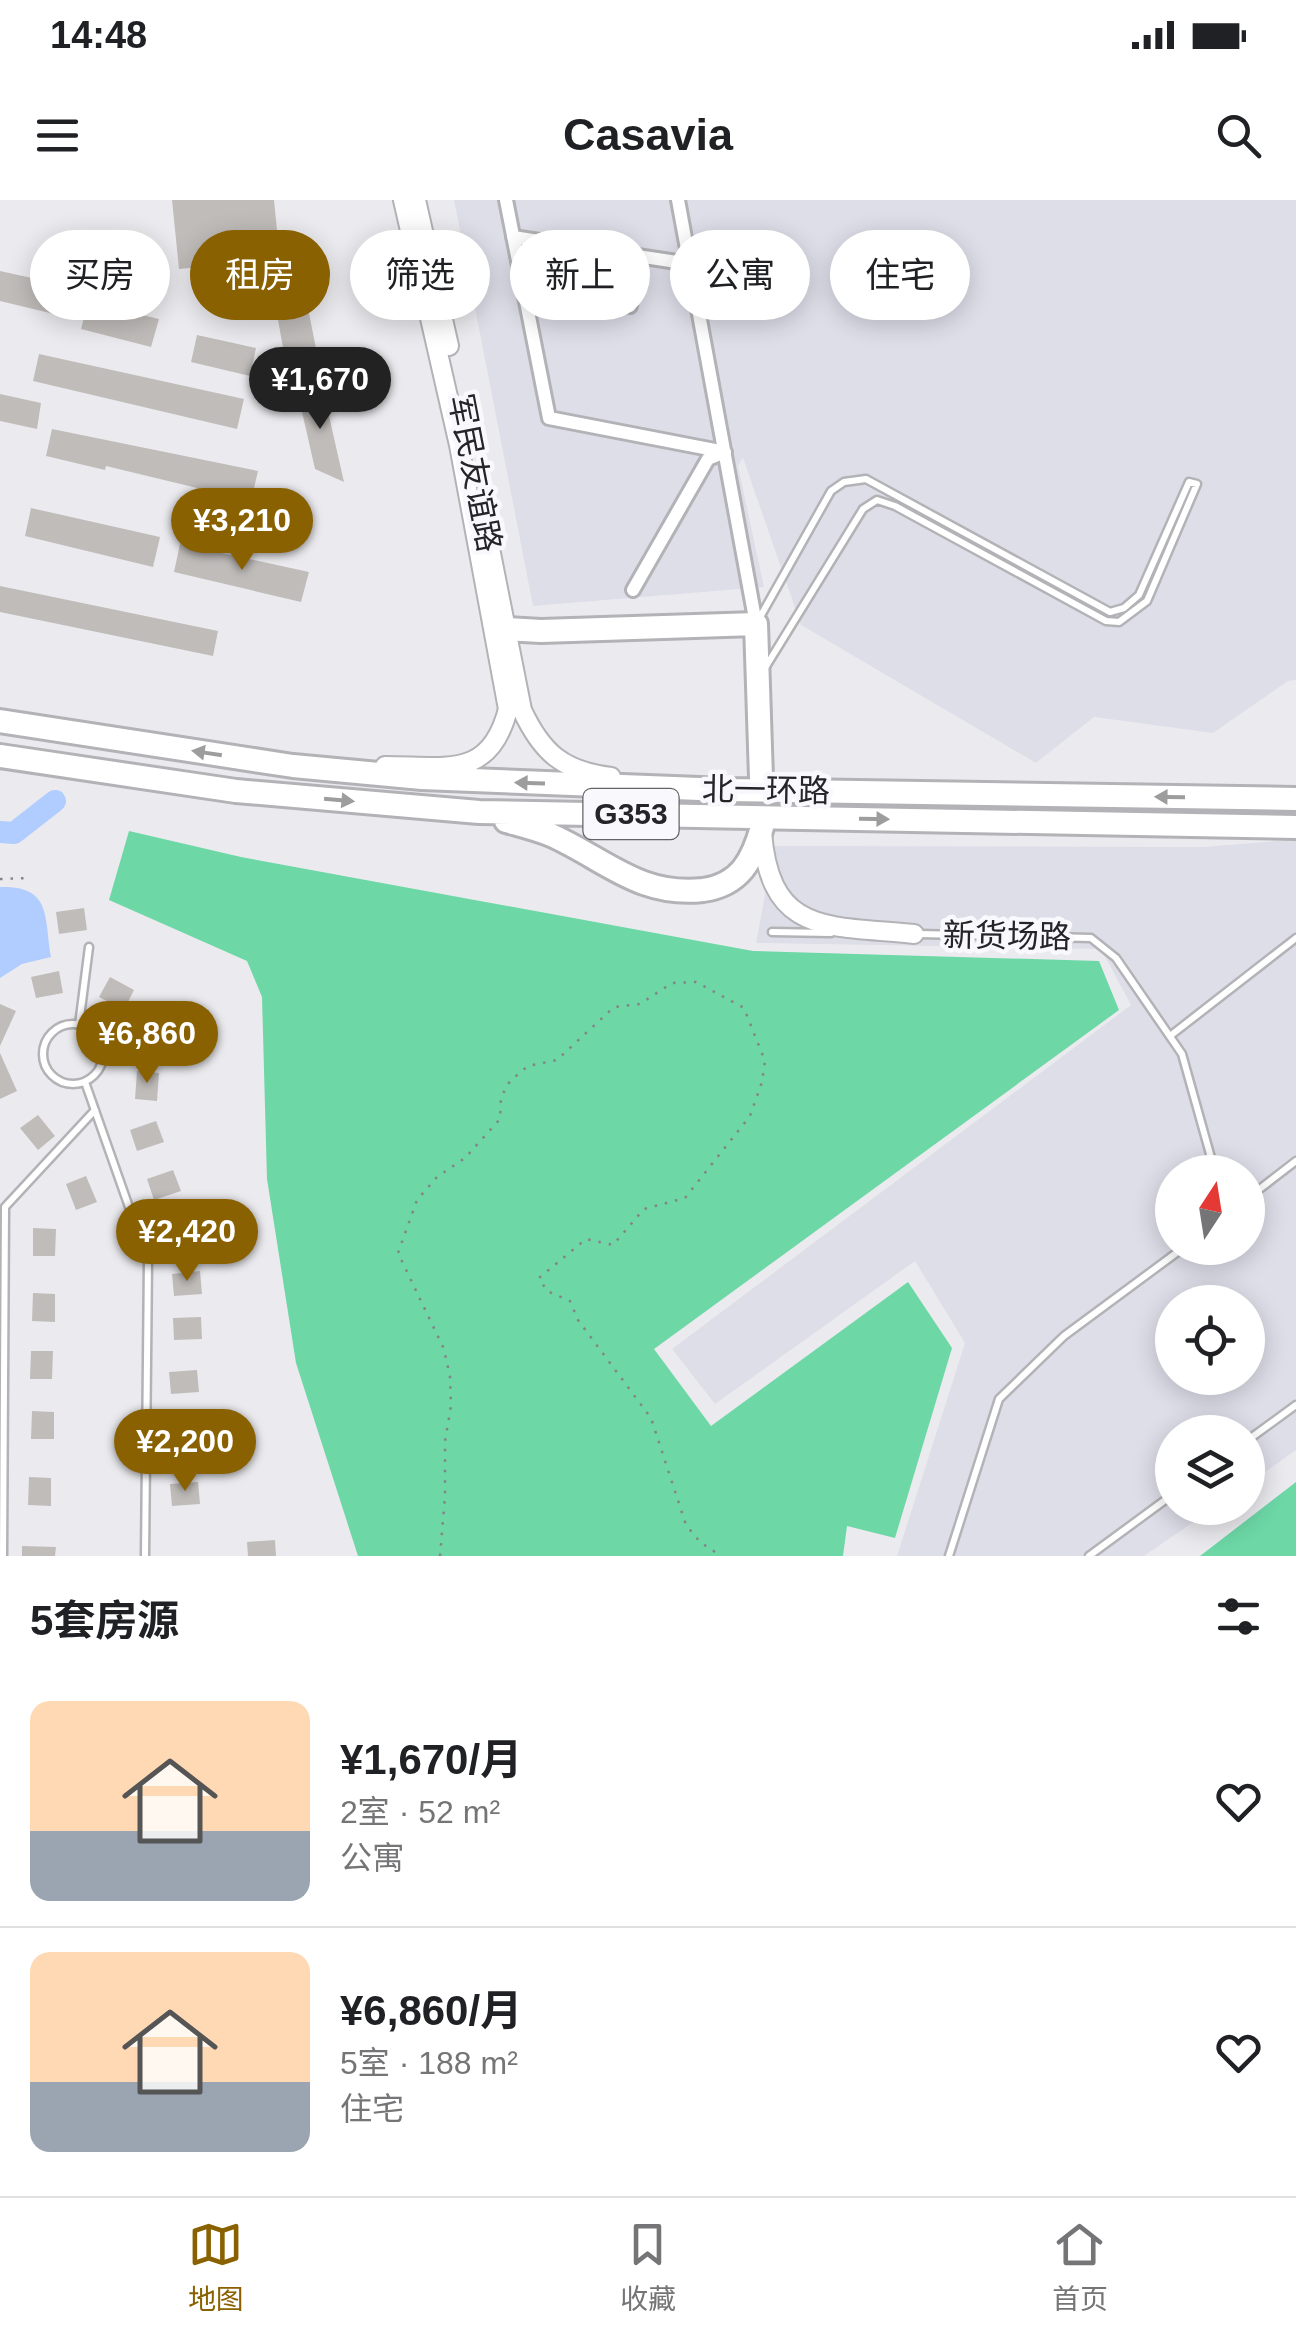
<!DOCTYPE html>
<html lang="zh">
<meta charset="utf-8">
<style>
body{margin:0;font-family:Helvetica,"Noto Sans SC",sans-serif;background:#f2f2f2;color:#202124;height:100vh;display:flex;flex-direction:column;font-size:38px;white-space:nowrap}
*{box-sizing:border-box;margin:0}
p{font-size:32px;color:#757577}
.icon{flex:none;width:55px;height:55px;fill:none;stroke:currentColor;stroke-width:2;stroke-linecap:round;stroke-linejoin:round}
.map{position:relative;height:1356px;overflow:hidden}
.details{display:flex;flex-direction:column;background:#fff;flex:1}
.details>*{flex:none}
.hud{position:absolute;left:30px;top:30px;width:1238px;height:90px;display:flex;gap:20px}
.needle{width:65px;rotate:12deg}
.controls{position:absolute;left:1155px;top:955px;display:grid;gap:20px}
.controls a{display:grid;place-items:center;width:110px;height:110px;border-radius:50%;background:#fff;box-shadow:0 5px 25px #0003;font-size:50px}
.price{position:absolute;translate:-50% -85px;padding:0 22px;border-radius:35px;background:#8a6101;color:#fff;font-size:32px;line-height:65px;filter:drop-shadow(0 2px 5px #0008)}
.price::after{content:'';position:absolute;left:50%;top:60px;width:30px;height:22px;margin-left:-15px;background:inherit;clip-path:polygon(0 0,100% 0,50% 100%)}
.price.selected{background:#222;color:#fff}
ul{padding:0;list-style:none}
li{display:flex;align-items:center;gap:30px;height:250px;padding:0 30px}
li+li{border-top:2px solid #e0e0e0}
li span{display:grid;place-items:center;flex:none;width:280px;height:200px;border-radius:20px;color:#555}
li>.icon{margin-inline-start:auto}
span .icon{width:120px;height:120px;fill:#fffc;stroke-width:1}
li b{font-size:42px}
h2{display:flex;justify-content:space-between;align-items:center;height:120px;padding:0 30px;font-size:42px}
.pill{padding:0 35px;border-radius:45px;background:#fff;box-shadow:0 5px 25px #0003;font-size:35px;line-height:90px}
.pill.selected{background:#8a6101;color:#fff}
.status{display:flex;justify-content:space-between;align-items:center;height:70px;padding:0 50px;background:#fff;direction:ltr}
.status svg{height:28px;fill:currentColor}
header{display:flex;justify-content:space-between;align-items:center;height:130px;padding:0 30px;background:#fff;font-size:45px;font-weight:700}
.tabs{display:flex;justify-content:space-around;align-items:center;height:140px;border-top:2px solid #e0e0e0;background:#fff;font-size:28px;color:#757577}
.tabs a{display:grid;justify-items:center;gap:5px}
.tabs .selected{color:#8a6101}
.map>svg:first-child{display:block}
</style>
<div class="status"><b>14:48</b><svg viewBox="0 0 49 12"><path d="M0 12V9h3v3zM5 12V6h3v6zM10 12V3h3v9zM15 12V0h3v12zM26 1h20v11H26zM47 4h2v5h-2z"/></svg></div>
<header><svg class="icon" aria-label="menu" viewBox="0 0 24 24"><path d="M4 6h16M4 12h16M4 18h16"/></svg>Casavia<svg class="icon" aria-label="search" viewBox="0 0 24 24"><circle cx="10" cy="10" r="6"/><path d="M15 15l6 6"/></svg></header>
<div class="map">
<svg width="1296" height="1356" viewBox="0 0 1296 1356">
<rect width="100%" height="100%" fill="#ebebef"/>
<path fill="#dedee9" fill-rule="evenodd" d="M454,0H1296V480L1288,481L1213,533L1094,517L1036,563L801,425L743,258L738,266L764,387L533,406Z
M1296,608V1250L1248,1284V1232H1172V1308H1214L1144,1356H897L965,1143L915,1061L715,1204L672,1149L1131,805L1101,749L756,743L774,646L1203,647L1290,640ZM1172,972H1248V1048H1172ZM1172,1102H1248V1178H1172Z"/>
<path fill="#6dd7a6" d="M129,631L241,657L753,751L1099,761L1119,810L654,1149L711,1226L908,1082L952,1148L895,1338L847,1326L843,1356H358L296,1163L267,979L262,797L247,761L109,700Z
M1296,1282V1356H1200Z"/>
<path fill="#b1ccfe" d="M0,687C52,686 44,716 51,757L22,764L0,778Z"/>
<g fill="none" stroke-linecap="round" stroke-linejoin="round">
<path stroke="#b1ccfe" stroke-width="22" d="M0,632L14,633L55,601"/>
</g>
<path fill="#c0bcba" d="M172,0H274L280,60L179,69Z
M0,71L59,84L54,114L0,101Z
M292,97L307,103L320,169L287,170L275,103Z
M88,102L159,119L151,147L81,129Z
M197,135L256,148L250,176L191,162Z
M39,154L244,199L237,229L33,181Z
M322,185L344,282L315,269L297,190Z
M0,194L41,203L37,229L0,221Z
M52,229L258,271L251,301L106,266L105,270L46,256Z
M31,308L160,337L153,367L25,336Z
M180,344L309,372L301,402L174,372Z
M0,386L218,431L213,456L0,412Z
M84,708L87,730L59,734L56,712Z
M59,771L63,793L36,798L31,777Z
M110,777L134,790L124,810L99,797Z
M0,804L16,811L0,846Z
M175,822L179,844L152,849L147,827Z
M0,853L17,891L0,899Z
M137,871L159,873L157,901L135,899Z
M38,915L55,936L38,950L20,928Z
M156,921L164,942L137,951L130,930Z
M173,970L181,991L154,1000L147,979Z
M86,976L97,1002L76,1010L66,984Z
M188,1016L195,1037L169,1046L161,1025Z
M33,1028L56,1029L55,1056H33Z
M200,1071L202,1094L174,1096L172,1074Z
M33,1093L55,1094V1122L32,1121Z
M201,1117L202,1139L174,1140L173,1118Z
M31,1151H53L52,1179H30Z
M197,1170L199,1192L171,1194L169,1172Z
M32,1211L54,1212V1239H31Z
M201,1223L203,1245L175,1247L173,1225Z
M252,1226L254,1249L226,1251L224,1228Z
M29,1277L51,1278V1306L28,1305Z
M198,1282L200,1304L172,1306L170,1284Z
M275,1340L276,1356H248L247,1342Z
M22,1346L56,1347L55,1356H22Z"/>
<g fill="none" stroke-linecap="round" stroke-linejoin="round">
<g stroke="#b3b3b7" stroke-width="11">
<path id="lane" d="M759,419L831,291L844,282L866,279L1110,412L1124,408L1139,395L1189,282L1197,284L1147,401L1119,422L1106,421L895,306L877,300L863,309L765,468
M772,732L831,733
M919,734L1091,738L1116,758L1182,854L1215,972
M43 854a30 30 0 1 1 60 0a30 30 0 1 1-60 0Z
M79,825L89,747
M1170,836L1296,738
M85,882L148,1061L145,1356
M1248,998L1296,961
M1248,1240L1296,1205
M3,1356L5,1007L95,910
M949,1356L999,1199L1064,1136L1183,1048
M1089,1356L1172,1295"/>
</g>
<g stroke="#b3b3b7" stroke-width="18">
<path id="street" d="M506,0L549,218L725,252L708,259L633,390
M678,0L756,424
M513,37L690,64
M523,87L630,106L637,56"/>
</g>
<g stroke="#b3b3b7" stroke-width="22">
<path id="secondary" d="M416,0L449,146
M485,323L522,510C542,553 563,571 611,577
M385,566C446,566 490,580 508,509L459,245L403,0
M762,632C770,737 830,725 914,734"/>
</g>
<g stroke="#b3b3b7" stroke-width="28">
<path id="highway" d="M506,429L541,431L756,424L761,578
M0,521L293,566L422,578L725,590L1296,599
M0,556L236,591L479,612L1296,627
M506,621C520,625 537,629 551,635C605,659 639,697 703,690C740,685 753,660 762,627"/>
</g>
<path stroke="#848487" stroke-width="2.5" stroke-dasharray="2.5 8" stroke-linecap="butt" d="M0,679L28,678
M440,1356L445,1296V1241L451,1206L450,1177L444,1149L398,1053L417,1000L437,977L465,958L500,919L501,897L510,881L528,866L557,860L614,807L640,804L672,783L696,782L744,808L765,861L762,882L750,916L685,998L644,1009L613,1045L586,1039L539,1078L547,1091L570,1101L578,1120L651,1218L686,1325L700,1342L721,1356"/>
<use href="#lane" stroke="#fff" stroke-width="6"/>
<use href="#street" stroke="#fff" stroke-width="12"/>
<use href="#secondary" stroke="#fff" stroke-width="18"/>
<use href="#highway" stroke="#fff" stroke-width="22"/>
</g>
<defs><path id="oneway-solid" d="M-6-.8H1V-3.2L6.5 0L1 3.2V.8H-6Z" transform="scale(2.5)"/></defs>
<g fill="#9d9d9e">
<use href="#oneway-solid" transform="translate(207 553) rotate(-171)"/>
<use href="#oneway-solid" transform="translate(530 583) rotate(-178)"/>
<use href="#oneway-solid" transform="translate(1170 597) rotate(-179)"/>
<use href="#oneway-solid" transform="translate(339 600) rotate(5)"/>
<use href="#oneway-solid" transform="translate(874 619) rotate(1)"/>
</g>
<g text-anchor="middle" stroke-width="9" stroke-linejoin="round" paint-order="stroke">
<rect fill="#f8f8fd" stroke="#646467" stroke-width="2.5" x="583.5" y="589" width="95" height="50" rx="8"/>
<g font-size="30" font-weight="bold" fill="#252527">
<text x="631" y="624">G353</text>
</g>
<g font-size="32" fill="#252527" stroke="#f8f8fd">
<text transform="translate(475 273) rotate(79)" y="11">军民友谊路</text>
<text transform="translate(766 590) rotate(1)" y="11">北一环路</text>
<text transform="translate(1007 736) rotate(1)" y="11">新货场路</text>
</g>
</g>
</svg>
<div class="controls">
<a><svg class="needle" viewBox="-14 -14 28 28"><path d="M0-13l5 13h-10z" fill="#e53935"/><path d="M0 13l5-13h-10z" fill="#757577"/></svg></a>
<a><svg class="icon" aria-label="locate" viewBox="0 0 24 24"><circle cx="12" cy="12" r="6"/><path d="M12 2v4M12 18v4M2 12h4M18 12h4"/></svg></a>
<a><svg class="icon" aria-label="layers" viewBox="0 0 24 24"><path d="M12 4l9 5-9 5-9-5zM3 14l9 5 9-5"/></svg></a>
</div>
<b class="price selected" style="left:320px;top:232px">¥1,670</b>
<b class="price" style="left:242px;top:373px">¥3,210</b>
<b class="price" style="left:147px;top:886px">¥6,860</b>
<b class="price" style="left:187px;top:1084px">¥2,420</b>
<b class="price" style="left:185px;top:1294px">¥2,200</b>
<div class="hud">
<a class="pill">买房</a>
<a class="pill selected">租房</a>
<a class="pill">筛选</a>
<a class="pill">新上</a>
<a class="pill">公寓</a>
<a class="pill">住宅</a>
</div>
</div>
<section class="details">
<h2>5套房源<svg class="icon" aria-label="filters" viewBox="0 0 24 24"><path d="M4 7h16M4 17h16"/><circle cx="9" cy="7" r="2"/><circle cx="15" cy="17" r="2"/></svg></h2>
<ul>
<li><span style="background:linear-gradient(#ffd9b3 65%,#9aa5b1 0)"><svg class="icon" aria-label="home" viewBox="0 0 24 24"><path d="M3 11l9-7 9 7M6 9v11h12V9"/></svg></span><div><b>¥1,670/月</b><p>2室 · 52 m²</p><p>公寓</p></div><svg class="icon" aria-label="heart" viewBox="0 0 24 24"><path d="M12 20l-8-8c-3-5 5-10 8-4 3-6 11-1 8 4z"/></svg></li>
<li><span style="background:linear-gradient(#ffd9b3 65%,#9aa5b1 0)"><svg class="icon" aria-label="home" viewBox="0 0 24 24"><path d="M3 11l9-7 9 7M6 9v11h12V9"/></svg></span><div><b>¥6,860/月</b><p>5室 · 188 m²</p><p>住宅</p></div><svg class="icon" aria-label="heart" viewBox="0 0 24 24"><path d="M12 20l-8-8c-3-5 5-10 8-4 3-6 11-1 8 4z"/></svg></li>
</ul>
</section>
<nav class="tabs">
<a class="selected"><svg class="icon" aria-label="map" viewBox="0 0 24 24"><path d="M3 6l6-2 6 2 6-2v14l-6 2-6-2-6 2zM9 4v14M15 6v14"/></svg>地图</a>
<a><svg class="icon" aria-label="saved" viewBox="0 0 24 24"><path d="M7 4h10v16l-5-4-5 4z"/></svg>收藏</a>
<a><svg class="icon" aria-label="home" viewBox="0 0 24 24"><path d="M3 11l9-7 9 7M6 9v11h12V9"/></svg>首页</a>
</nav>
